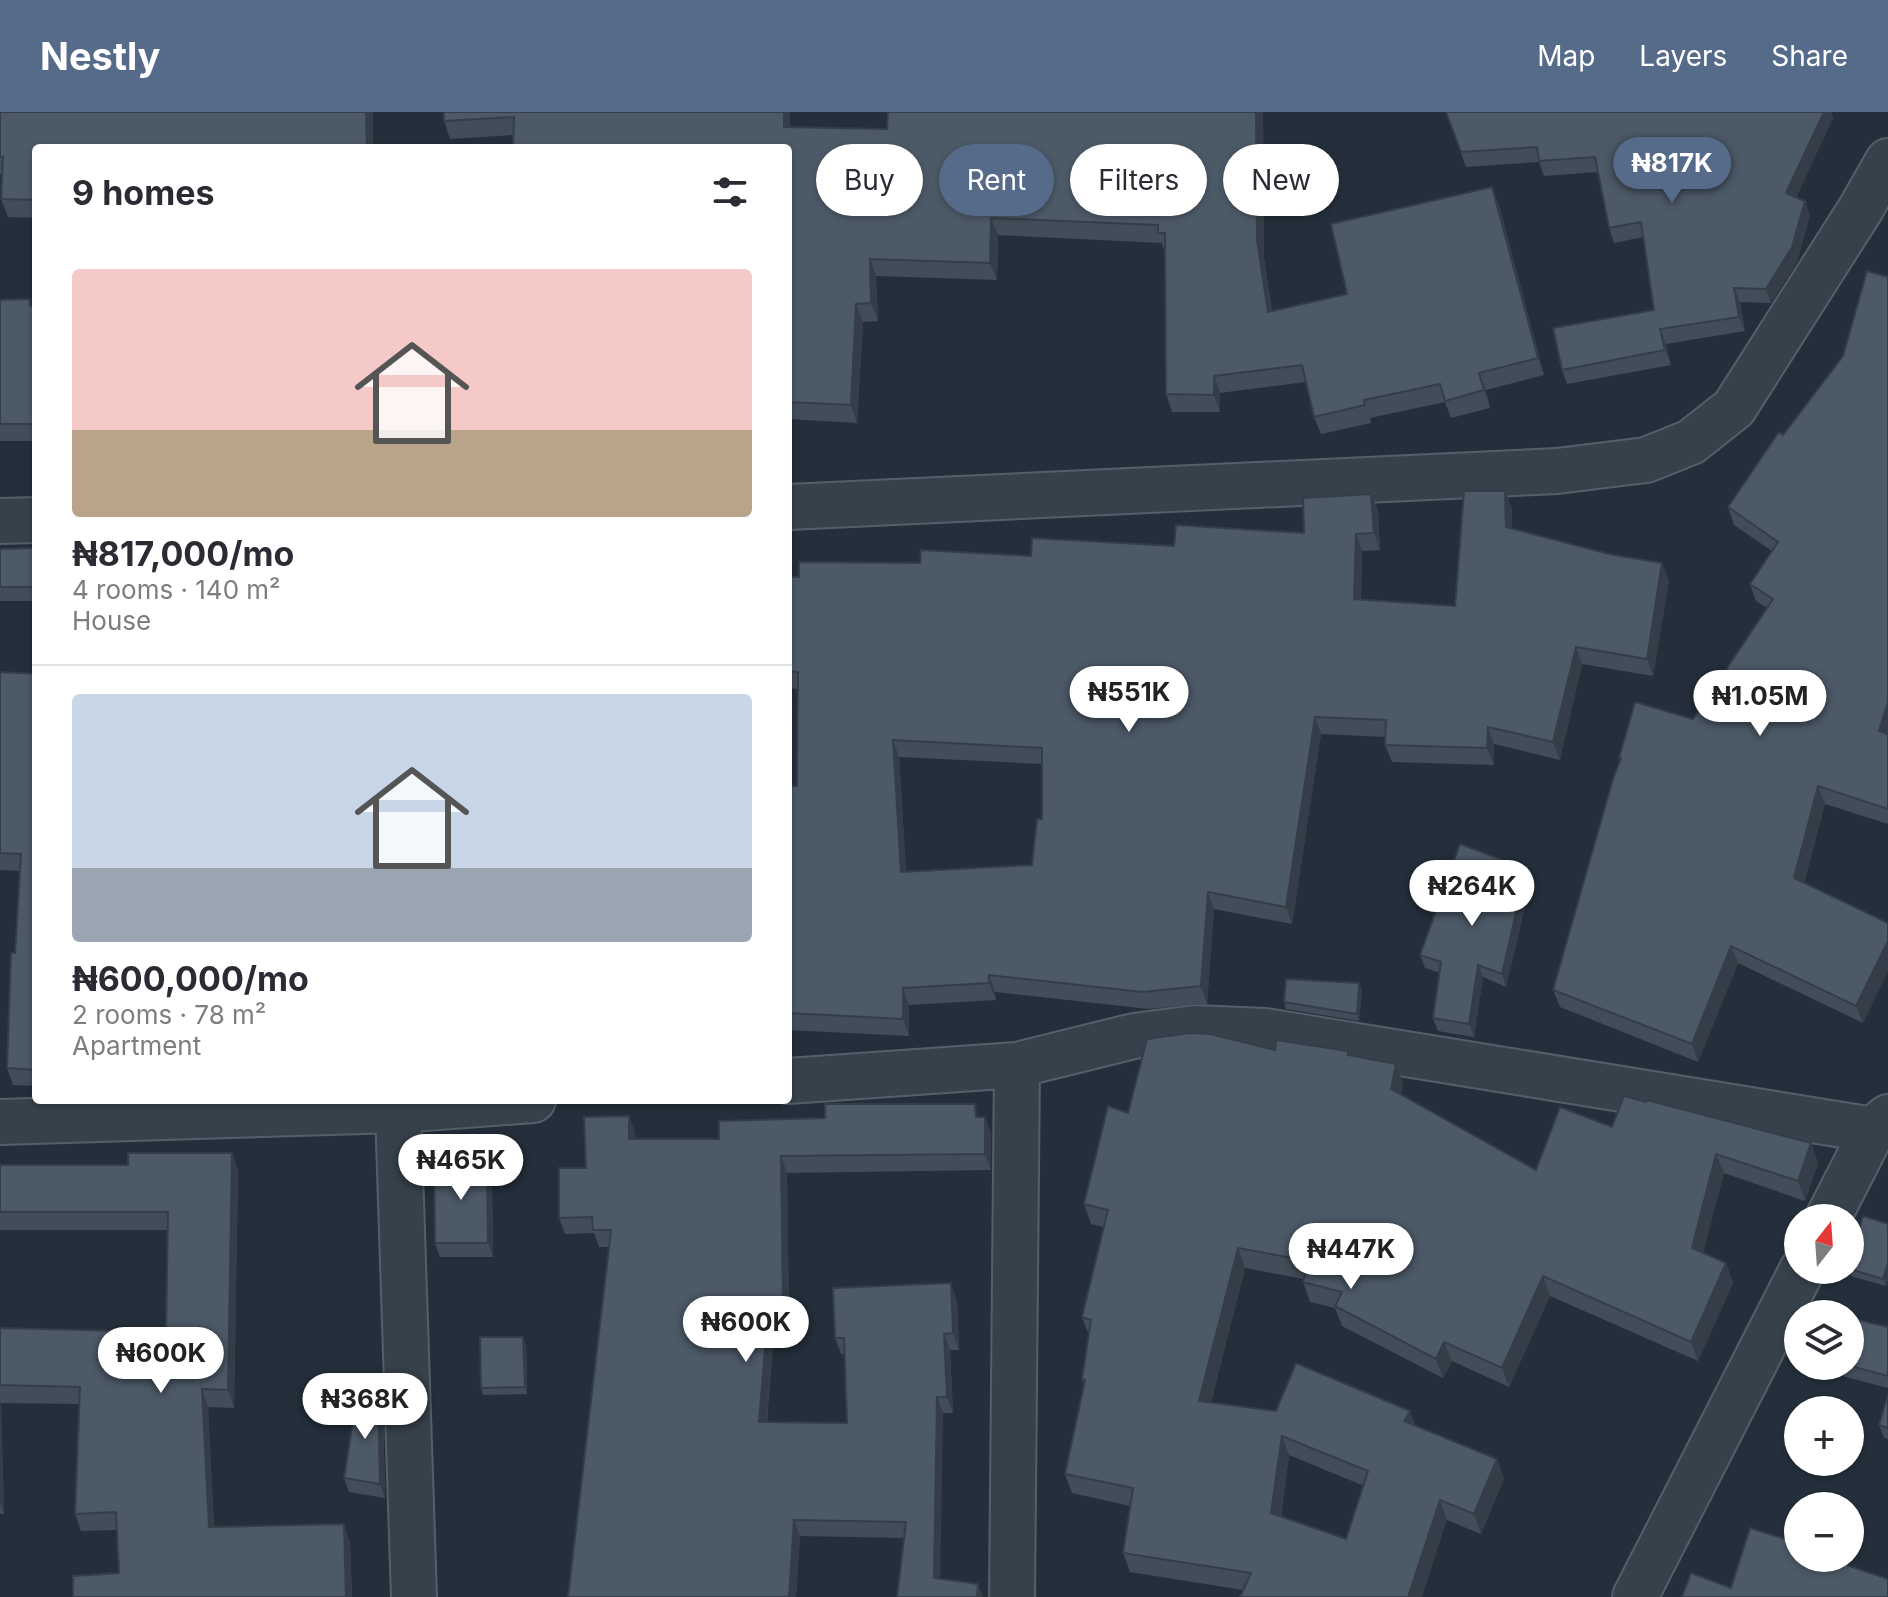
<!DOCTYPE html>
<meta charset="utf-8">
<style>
body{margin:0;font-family:Inter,sans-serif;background:#f2f2f3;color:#2b2b33;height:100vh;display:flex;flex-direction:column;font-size:30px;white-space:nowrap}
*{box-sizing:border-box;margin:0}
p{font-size:26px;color:#7c7c81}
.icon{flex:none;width:44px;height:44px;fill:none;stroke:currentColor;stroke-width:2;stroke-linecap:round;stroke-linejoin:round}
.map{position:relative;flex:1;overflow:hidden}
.panel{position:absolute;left:32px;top:32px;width:760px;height:960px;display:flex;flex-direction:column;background:#fff;border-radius:8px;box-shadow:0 2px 6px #0004}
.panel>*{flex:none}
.banner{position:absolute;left:816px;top:32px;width:760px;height:72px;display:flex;gap:16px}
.needle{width:52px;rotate:17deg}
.fabs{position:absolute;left:1784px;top:1092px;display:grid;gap:16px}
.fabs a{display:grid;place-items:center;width:80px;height:80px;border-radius:50%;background:#fff;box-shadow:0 2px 6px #0004;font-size:40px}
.price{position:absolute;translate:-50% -68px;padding:0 18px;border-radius:28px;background:#fff;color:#222;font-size:26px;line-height:52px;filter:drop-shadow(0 2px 4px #0008)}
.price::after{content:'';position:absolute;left:50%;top:48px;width:24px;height:18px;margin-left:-12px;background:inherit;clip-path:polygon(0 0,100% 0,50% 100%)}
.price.current{background:#566b8a;color:#fff}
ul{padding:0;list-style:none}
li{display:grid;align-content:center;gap:16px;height:424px;padding:0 40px}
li+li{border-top:2px solid #e1e1e2}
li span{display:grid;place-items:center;height:248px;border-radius:8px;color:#555}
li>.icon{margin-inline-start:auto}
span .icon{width:144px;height:144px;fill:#fffc;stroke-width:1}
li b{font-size:34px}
h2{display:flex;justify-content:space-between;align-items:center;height:96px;padding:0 40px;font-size:34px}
.chip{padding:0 28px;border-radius:36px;background:#fff;box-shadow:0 2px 6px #0004;font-size:28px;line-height:72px}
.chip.current{background:#566b8a;color:#fff}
header{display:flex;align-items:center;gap:48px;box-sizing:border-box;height:112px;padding:0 40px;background:#566b8a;color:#fff}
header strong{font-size:38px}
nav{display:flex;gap:44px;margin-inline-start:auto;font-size:28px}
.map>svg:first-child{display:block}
</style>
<header>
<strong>Nestly</strong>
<nav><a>Map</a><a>Layers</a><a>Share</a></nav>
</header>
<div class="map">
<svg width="1888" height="1485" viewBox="0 0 1888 1485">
<rect width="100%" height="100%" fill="#242f3b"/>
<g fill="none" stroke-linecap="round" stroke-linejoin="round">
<g stroke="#555f69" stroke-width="48">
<path id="minor" d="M788,395L1557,359L1646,348L1691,330L1734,296L1860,98L1888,49
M0,409L36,408
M788,969L1017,953L1134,924L1195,916L1265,919L1873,1018L1888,1005
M398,998L414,1485
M0,1010L398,998L533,988
M1828,1106L1873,1018
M1012,1485L1017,953
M1635,1485L1802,1158"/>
</g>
<use href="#minor" stroke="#37414b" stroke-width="44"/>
</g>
<path fill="#414d59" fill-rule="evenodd" d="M0,0H373V36H36V106L8,105L1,87L2,62H0Z
M444,0L790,15L887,17L888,0H1263L1264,146L1272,199L1347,182L1499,93L1544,263L1486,278L1490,296L1451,306L1445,290L1370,306L1371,311L1321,322L1314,305L1306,270L1220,281V300H1172L1166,282L1164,138L1162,131L998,123L997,168L876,164L878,209L863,210L857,311L788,307V36L513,23L450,27L444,9Z
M1446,0H1831L1833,6L1796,85L1810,103L1797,150L1771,191L1740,190L1745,219L1666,232L1671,253L1567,272L1562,258L1654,198L1643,125L1614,131L1609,116L1598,60L1544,64L1539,50L1466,55Z
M1888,165V712L1825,692L1804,771L1888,811V859L1863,911L1738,851L1698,950L1560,895L1553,878L1620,649L1619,646L1693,607L1767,496L1756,489L1750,472L1772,439L1734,413L1728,395L1843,244Z
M30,187L32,195H36V329H0V188Z
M1371,382L1378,399L1380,438L1362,439L1361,488L1455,494L1512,396V417L1669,468L1653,564L1582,552L1560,648L1494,632V653L1392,650L1385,633L1386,625L1321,622L1292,812L1214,797L1207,892L1148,897L995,880L996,888L909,893V924L788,918V674H797L798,577L788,576V465H799L920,451L1174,434L1304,421ZM899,645L1042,652V707L1032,753L906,759Z
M36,436V489H0V437Z
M36,557V974L13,973L7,956L20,759L0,758V560L36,562Z
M1531,769L1506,875L1483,865L1474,925L1438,919L1433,906L1440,861L1425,856L1420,843Z
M1362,878L1359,909L1286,897L1284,890Z
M1275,938L1350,943L1403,971L1401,983L1536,1058L1612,1015L1811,1031L1818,1051L1805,1089L1724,1061L1703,1141L1726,1151L1733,1171L1698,1249L1550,1184L1509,1275L1452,1249L1443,1266L1342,1214L1335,1196L1310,1190L1303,1170L1304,1167L1245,1156L1211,1290L1276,1299H1410L1415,1314L1497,1347L1504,1367L1481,1422L1447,1408L1243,1478L1130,1460L1123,1441L1130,1394L1072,1381L1065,1362L1084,1273L1082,1267L1089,1223L1082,1205L1104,1115L1091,1112L1084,1092L1128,1001ZM1289,1343L1364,1374L1346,1427L1281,1405Z
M629,1004L635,1021V1027H719L980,1005L991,1021V1058L787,1061L789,1208L775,1206L767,1310L847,1311L845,1242H841L835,1226L957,1188L959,1238H950L953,1301H943L897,1485L904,1426L800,1424L796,1485H568L609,1135H599L594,1121L565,1122L559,1106L586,1056Z
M232,1041L238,1059L234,1296L208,1295L214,1415L350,1430L352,1485H73L119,1461L117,1418L81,1419L75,1402L79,1292L1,1291L4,1402H0V1216L166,1220L167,1118H0V1053H128Z
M487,1049L492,1063L493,1145H440L435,1131Z
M1888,1112V1167L1886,1174L1851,1164L1849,1158H1850Z
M1888,1215V1276L1835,1262L1832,1254H1850Z
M526,1232L527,1282L483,1283L481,1276Z
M378,1282L383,1295L385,1386L349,1380L344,1366Z
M1888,1282V1327L1884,1326L1879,1313Z"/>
<path fill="#353e48" d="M366,0H373V36H367Z
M784,0H790V32L784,15Z
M1256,0H1263L1264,146L1274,218L1268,200L1257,128Z
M1824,0H1831L1833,6L1792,95L1786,81Z
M1492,75L1499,93L1544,263L1538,246Z
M1805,89L1810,103L1797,150L1771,191L1766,177Z
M991,106L998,123L997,168L990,151Z
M870,147L876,164L878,209L871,191Z
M1734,176L1740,190L1745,219L1739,205Z
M856,192L863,210L857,311L851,293Z
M1660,217L1666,232L1671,253L1665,238Z
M1479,261L1486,278L1490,296L1484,278Z
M1214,264L1220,281V300L1214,283Z
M1505,379L1512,396V432L1506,415Z
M1371,382L1378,399L1380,438L1374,421Z
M1356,422L1362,439L1360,504L1354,487Z
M1662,451L1669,468L1653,564L1647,547Z
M1576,535L1582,552L1560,648L1553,630Z
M1888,590V628L1879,619Z
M1315,605L1321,622L1292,812L1286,795Z
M1488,615L1494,632V653L1487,636Z
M893,628L899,645L907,777L901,760Z
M1818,674L1825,692L1800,784L1794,766Z
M1526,757L1531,769L1506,875L1502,862Z
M1208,780L1214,797L1207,892L1201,874Z
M1888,829V859L1863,911L1856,894Z
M1731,834L1738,851L1698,950L1692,932Z
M1478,853L1483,865L1474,925L1469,912Z
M989,863L995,880L996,888L989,871Z
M1359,871L1362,878L1359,909L1357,902Z
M903,876L909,893V924L903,907Z
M1396,952L1403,971L1398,997L1391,977Z
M629,1004L635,1021V1044L629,1027Z
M985,1005L991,1021V1058L985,1042Z
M1811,1031L1818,1051L1805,1089L1798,1069Z
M232,1041L238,1059L234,1296L228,1278Z
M1716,1042L1724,1061L1699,1156L1692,1136Z
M781,1044L787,1061L789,1208L783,1192Z
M487,1049L492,1063L493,1145L488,1131Z
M1238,1136L1245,1156L1207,1308L1199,1289Z
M1726,1151L1733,1171L1698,1249L1691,1230Z
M1888,1151V1167L1886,1174L1883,1167Z
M1543,1164L1550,1184L1509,1275L1502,1256Z
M951,1171L957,1188L959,1238L953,1221Z
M769,1189L775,1206L765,1326L759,1310Z
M944,1222L950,1238L953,1301L947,1285Z
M523,1225L526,1232L527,1282L525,1275Z
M1444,1230L1452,1249L1443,1266L1436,1247Z
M202,1277L208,1295L215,1433L209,1415Z
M378,1282L383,1295L385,1386L380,1372Z
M937,1285L943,1301L940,1483L934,1466Z
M0,1288L1,1291L4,1402L0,1390Z
M1410,1299L1417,1318L1404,1309Z
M1282,1324L1289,1343L1278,1421L1271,1401Z
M1497,1347L1504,1367L1481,1422L1474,1402Z
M1440,1388L1447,1408L1422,1485H1408Z
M794,1408L800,1424L796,1485H789Z
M344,1412L350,1430L352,1485H346Z
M978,1472L983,1485H977Z"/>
<path fill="#4c5967" stroke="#353e48" stroke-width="2" fill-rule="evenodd" d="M0,0H366L367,36H36V88L1,87L3,45H0Z
M444,0H784V15L887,17L888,0H1256L1257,128L1268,200L1347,182L1331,112L1492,75L1538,246L1479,261L1484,278L1445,289L1440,272L1364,288L1365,293L1314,305L1302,253L1214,264V283L1166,282L1165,121H1158V113L991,106L990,151L870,147L871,191L856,192L851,293L788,290V36H513L514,5L444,9Z
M1446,0H1824L1786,81L1805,89L1792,135L1766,177L1734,176L1739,205L1660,217L1665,238L1562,258L1553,216L1654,198L1641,110L1609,116L1595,45L1539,49L1537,35L1461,40Z
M1867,159L1888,165V590L1879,619L1888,622V697L1818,674L1794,766L1888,811V829L1856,894L1731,834L1692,932L1553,878L1613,667L1621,646H1619L1635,590L1693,607L1773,487L1750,472L1778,430L1728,395L1779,320L1783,323L1843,244Z
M30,187V194L36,195V312H0V188Z
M1464,379H1505L1506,415L1609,442L1662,451L1647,547L1576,535L1553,630L1488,615L1487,636L1385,633L1386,608L1315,605L1286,795L1208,780L1201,874L1142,880L989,863V871L903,876V907L788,901V674H797L798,560L788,559V465H799V450L920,451L921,438L1031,444L1032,426L1174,434L1176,413L1304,421L1303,386L1371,382L1374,421L1356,422L1354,487L1455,494ZM893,628L1042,636V707H1037L1032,753L901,760Z
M36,436V475H0V437Z
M36,557V958L7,956L11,841H15L21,742L0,741V560L36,562Z
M1460,732L1526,757L1502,862L1478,853L1469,912L1433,906L1441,850L1420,843Z
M1286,867L1359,871L1357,902L1284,890Z
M1189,921L1210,922L1275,938L1276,928L1348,939V943L1396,952L1391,977L1536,1058L1560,995L1612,1015L1624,984L1646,990L1647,988L1811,1031L1798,1069L1716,1042L1692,1136L1726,1151L1691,1230L1543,1164L1502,1256L1444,1230L1436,1247L1335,1194L1342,1180L1303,1170L1309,1149L1238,1136L1199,1289L1276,1299L1296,1251L1410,1299L1404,1309L1497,1347L1474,1402L1440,1388L1408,1485H1240L1251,1461L1123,1441L1133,1376L1065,1362L1085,1268L1082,1267L1091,1208L1082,1205L1108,1098L1084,1092L1108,994L1128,1001L1147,927ZM1282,1324L1368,1359L1346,1427L1271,1401Z
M825,992H975L976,1005H985V1042L781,1044L783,1192L769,1189L759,1310L847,1311L844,1226H835L833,1176L951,1171L953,1221L944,1222L947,1285H937L934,1466L978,1472L977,1485H897L906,1410L794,1408L789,1485H568L611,1118H593L592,1105L559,1106V1056H586L584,1005L629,1004V1027H719V1009L825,1006Z
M128,1041H232L228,1278L202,1277L209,1415L344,1412L346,1485H73V1464L119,1461L116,1400L75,1402L80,1275L0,1273V1216L166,1220L168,1100H0V1053H128Z
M487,1049L488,1131H435L434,1050Z
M1863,1104L1888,1112V1151L1883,1167L1850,1157V1150Z
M1850,1206L1888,1215V1264L1850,1254Z
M480,1225H523L525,1275L481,1276Z
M358,1278L378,1282L380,1372L344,1366Z
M1888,1282V1316L1879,1313Z
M1750,1416L1798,1431V1446H1826L1888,1467V1485H1682L1691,1461L1731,1476Z"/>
</svg>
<div class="fabs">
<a><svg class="needle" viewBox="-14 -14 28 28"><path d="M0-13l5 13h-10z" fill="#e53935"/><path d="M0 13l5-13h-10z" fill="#7c7c81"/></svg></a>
<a><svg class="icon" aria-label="layers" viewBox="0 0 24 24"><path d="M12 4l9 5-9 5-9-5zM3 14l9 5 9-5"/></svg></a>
<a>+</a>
<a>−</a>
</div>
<b class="price current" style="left:1672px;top:93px">₦817K</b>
<b class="price" style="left:1129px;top:622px">₦551K</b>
<b class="price" style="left:1760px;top:626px">₦1.05M</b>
<b class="price" style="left:1472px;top:816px">₦264K</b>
<b class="price" style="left:461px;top:1090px">₦465K</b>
<b class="price" style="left:1351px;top:1179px">₦447K</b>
<b class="price" style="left:746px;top:1252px">₦600K</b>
<b class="price" style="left:161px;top:1283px">₦600K</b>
<b class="price" style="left:365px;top:1329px">₦368K</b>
<div class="banner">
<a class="chip">Buy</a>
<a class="chip current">Rent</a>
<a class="chip">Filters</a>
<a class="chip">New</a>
</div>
<section class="panel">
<h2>9 homes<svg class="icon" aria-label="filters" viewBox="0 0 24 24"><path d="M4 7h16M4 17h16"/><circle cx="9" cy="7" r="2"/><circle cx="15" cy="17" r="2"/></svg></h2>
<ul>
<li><span style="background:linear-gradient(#f6c9c9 65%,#b9a48a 0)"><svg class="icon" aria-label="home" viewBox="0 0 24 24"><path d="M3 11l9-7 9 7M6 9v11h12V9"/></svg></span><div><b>₦817,000/mo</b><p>4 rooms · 140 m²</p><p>House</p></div></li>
<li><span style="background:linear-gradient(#c9d6e8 70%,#9aa5b1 0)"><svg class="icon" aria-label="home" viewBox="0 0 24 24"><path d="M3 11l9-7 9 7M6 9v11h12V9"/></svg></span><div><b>₦600,000/mo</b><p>2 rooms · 78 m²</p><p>Apartment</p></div></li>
</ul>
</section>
</div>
